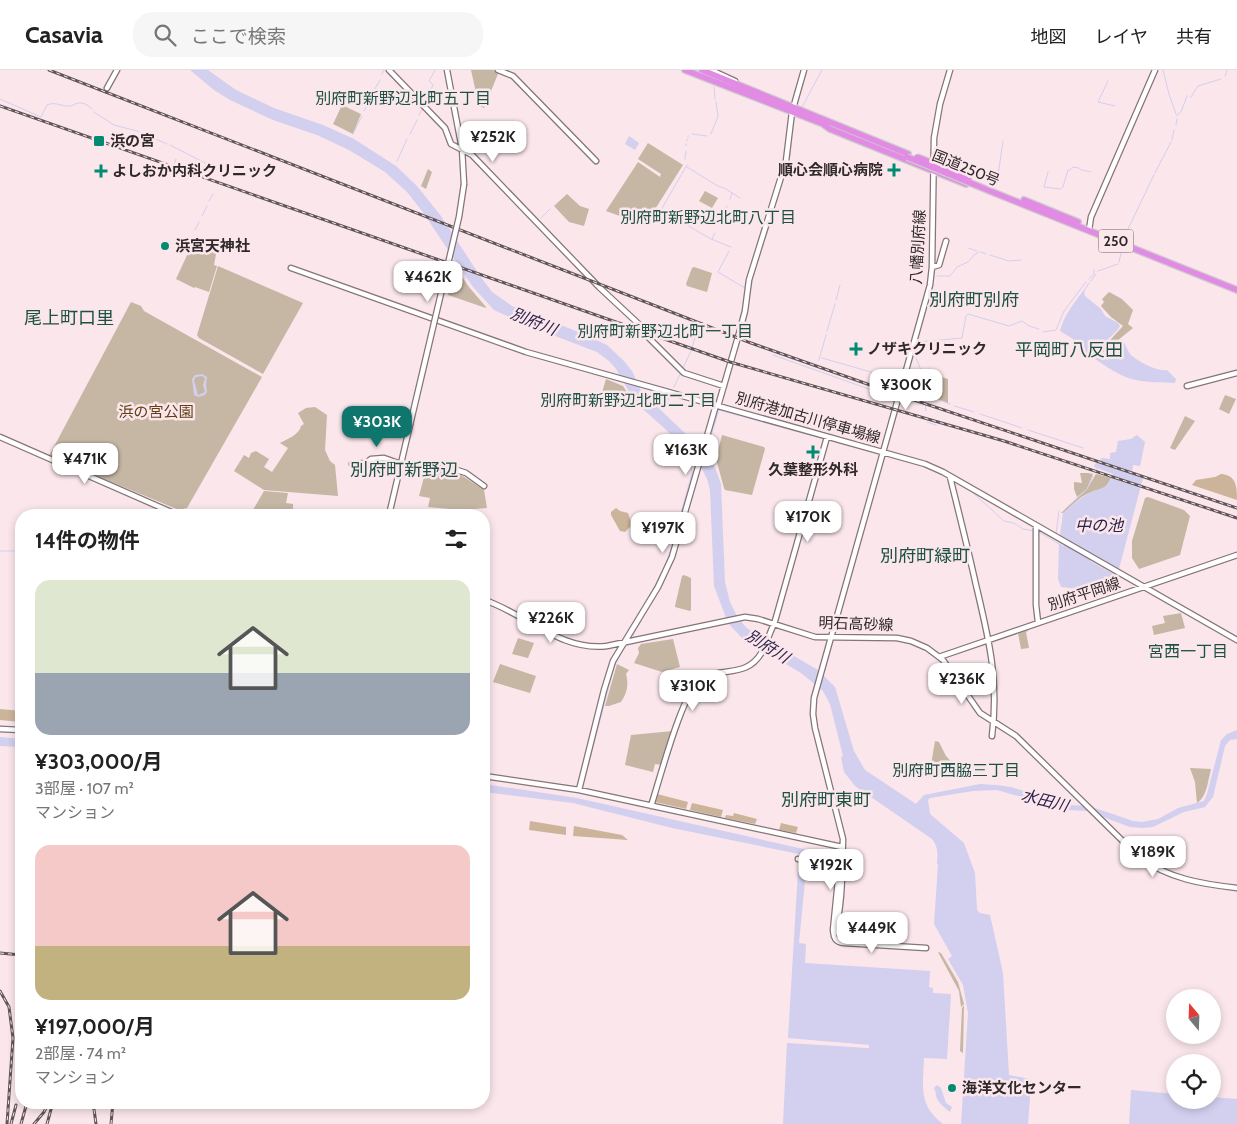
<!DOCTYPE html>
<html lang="ja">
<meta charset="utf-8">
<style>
body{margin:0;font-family:Cabin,"Noto Sans JP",sans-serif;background:#f6f6f6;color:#222;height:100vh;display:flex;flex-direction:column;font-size:19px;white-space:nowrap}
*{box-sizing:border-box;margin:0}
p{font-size:16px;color:#767676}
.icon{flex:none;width:28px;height:28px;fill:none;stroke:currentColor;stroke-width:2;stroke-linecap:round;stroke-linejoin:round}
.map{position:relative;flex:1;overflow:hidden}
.sheet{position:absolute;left:15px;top:439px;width:475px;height:600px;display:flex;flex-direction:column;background:#fff;border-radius:20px;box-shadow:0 2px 8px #0003}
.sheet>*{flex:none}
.needle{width:32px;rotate:341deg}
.fabs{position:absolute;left:1166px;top:919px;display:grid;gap:10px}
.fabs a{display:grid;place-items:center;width:55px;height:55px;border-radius:50%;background:#fff;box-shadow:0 2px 8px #0003;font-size:25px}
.price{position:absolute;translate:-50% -42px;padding:0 11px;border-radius:10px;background:#fff;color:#222;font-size:16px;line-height:32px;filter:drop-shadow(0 1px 2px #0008)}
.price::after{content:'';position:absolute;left:50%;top:30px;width:15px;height:11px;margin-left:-8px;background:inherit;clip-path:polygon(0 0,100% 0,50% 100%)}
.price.selected{background:#0f766e;color:#fff}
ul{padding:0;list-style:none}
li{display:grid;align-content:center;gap:10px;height:265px;padding:0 20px}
li span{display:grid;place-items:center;height:155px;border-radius:15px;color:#555}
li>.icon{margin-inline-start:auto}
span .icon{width:90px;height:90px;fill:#fffc;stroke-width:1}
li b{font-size:21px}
h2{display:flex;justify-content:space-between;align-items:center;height:60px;padding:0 20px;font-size:21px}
header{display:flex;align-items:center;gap:30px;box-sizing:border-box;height:70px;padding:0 25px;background:#fff;border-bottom:1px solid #e0e0e0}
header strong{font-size:24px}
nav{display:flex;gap:28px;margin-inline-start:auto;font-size:18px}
.search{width:350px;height:45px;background:#f6f6f6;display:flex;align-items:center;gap:12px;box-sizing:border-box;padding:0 18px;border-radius:20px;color:#767676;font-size:19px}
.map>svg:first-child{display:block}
</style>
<header>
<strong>Casavia</strong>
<div class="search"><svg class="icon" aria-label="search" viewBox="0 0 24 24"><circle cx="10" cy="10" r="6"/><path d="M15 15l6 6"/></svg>ここで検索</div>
<nav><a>地図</a><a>レイヤ</a><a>共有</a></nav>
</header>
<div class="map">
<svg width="1237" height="1054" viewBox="0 0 1237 1054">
<rect width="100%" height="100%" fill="#fae6eb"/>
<path fill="#c6b6a4" d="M471,0H493L498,4L484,38L479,36Z
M342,35L361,44L353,64L333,54Z
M648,73L683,95L645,155L606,141L638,92L660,107L661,104L638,89Z
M428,99L432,102L426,119L421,116Z
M705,121L718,128L712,138L699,131Z
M567,124L580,136L589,139L584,156L569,152L554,136Z
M195,168L217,179L214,195L217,196L209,222L195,217L194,218L176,209Z
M218,196L303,233L263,304L199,268L197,265Z
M694,197L712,203L707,222L687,216L686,214L692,198Z
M456,202L460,204L469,217L486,237V238L448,225L452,205Z
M1109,222L1122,229L1133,240L1128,254L1133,258L1102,283L1100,281L1123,256L1111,247L1101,236L1104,232L1102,229Z
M131,232L141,236L144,241L262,307L187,438L179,440L49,386Z
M926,303L948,309V333L934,328Z
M606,309L623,316L633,332L631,334L601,326Z
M1225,325L1236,329L1229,344L1219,339Z
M315,337L327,345L325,380L330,391L335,395L338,426L264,420L234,401L244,385L249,388L251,383L256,381L269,389L264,397L272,402L288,378L280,373C287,369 299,365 301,356L304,354L298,343L306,338Z
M1185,346L1195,351L1175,380L1170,378Z
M722,365L764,377L765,379L752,425L725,420L724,418L716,389Z
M444,401L458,403L484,420L487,438L461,440L428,437L430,428L419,426L425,403Z
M1080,403H1088L1093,404L1087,419L1077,427L1074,419V412L1082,413Z
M1096,404L1111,408C1105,421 1100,418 1089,423C1079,427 1071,437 1063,443H1061L1087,419Z
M264,421L288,423L286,433L293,434V445H250Z
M1148,427L1184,440L1190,446L1180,485L1139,499L1132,488V471L1145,428Z
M684,505L691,508V540L690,541L675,537V536L682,506Z
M1181,543L1185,558L1154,565L1152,556L1165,553L1163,546Z
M1027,558L1028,561L1026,562L1029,578L1021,579L1018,563H1012Z
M518,568L534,573L528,588L512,584Z
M673,569L680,597L662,602L634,593L639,583L638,578L641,574Z
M500,594L536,606L530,623L493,612Z
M617,594L629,600L626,604C629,615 627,623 621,632L609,636H605Z
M673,661L662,695L655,694L653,702L625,695L631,665Z
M935,671L939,672L946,686L956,697L930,701Z
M1190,698L1211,699C1208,710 1207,727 1197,733L1195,712Z
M938,882L941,883L958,912L964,934L961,937L959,921Z
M964,935L963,983L960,981L962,938Z"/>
<path fill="#ccb49b" d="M1221,404C1237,405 1237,418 1237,430L1192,415L1196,410L1215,407Z
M616,438L620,441L628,443L632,455L625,462L620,461L611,445V442Z
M0,639L21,641V652L0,650Z
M657,724L688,732L686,739L655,732Z
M692,733L723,740L721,747L690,740Z
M734,743L757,749L755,754L725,748L726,745L733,746Z
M530,751L566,757V765L529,760Z
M781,753L798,757L796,763L779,760Z
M574,756L622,765L628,770L573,766Z"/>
<path fill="#d3cfef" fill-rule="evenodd" d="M190,0H208L236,20L274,38L323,55L354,69L396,96L417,116L441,146L480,206L492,222L512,236L581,263L607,275L624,291L632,301L640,319L648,328L709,386L716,400L721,414L725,512L730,532L736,544L743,554L748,559L818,600L835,617L854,681L865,700L916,734L924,725L980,714L996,715L1011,717L1070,735L1089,736L1133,751L1142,752L1158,749L1178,738L1204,731L1207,724L1221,670L1227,664L1237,660V669L1230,670L1225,676L1213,727L1205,737L1184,742L1153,757L1142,758L1130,757L1087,741L1068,740L997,720L973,721L930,728L928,730L930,744L964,773L975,803L977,840L980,843L990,845L1003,903L1009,1005L1030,1009L1031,1015L1028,1054H961L968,943L963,915L948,889L952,886L934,854L938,795L937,793C938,783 938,777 932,769L855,716L844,702L841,687L843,686L830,634L823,621L801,603L742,568L728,553L714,516L710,420L707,409L701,397L684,378L663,357L635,332L616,299L609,291L597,282L529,256L494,240L473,217L422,141L407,122L385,102L349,80L317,65L273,50L230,30L214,20Z
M629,66L639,73L635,80L625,74Z
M1084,220L1085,226L1101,239L1105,246L1118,253L1120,256C1115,266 1099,273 1098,284L1104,283L1122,269C1125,273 1127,280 1130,284C1137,291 1157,302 1167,300L1176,309L1175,313C1162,312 1149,313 1136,310C1117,307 1091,285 1073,274V269L1060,261C1064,245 1074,233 1084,220Z
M202,304L207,307L206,315L207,322L205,325L198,327L194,325L192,309L195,305ZM202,306L205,308L203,315L205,322L198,325L194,310L196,307Z
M1137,365L1145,372L1140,396L1133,395L1132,403L1143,408L1119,499L1093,484L1090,491L1117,506L1115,514L1091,520L1061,517L1058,509L1059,473L1064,476L1068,470L1060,465L1063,443C1071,437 1078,430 1086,425C1100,416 1106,423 1113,404L1094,397L1095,394L1102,388L1110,389V383L1116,382L1118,371L1131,369Z
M0,667L21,669V677L0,676Z
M484,714L577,728L808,780L799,873L806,874L805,893L930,901L929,917L933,918V923L951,924L947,989L924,988C923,1016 918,1035 943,1054H783L787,973L869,978V975L788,968L799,784L672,758L573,733L484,722Z
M937,1015L941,1018L946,1033L952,1037L950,1042C945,1038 938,1033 936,1026C936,1023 935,1020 934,1018Z
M1131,1020L1175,1024V1030H1212L1213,1027L1237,1029V1054H1129Z"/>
<path fill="#fae6eb" d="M789,969L868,975V978L788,972Z"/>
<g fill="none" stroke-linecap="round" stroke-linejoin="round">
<path stroke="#d3cfef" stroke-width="1" d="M1163,0L1169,24L1176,44
M382,4L384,0
M1225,6L1227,0
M1108,11L1098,32L1115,36
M714,17L715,29
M373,22L380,10
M1191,27L1198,16L1221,9
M0,29L41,47L47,35C56,31 61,37 70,36C75,35 77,32 82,33C86,34 89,36 92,39
M424,33L433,15L429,11L435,0
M801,39L822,0
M364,41L371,28
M94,42L114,55L137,61L167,74
M419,45L423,38
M1176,46L1181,42L1187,26
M1176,55L1177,49
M353,64L362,46
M410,64L417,50
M692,64L707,66
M711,64L718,46L716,32
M688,67V66
M1172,70L1174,60
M687,71V69
M170,75L211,96
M686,76V74
M685,89L686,81
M397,91L407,69
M174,95L176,89
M687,95L661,140L711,169L731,177
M687,97L716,115L726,119L740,128
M216,98L222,100
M1048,102L1044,117L1060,119L1063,117L1068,100H1070L1073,97L1079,98L1081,100L1091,102
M1155,103L1171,72
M997,112L1003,71
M730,129L732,123
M777,130L790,85L792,60
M209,131L213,124
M723,143L727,136
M202,146L207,136
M541,148L550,139
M1128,159L1154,105
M195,160L199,152
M1125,165L1126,163
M712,169L715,163
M765,169L773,145
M968,178L977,181
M729,181L718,202L745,218
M981,182L986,184
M990,185L1009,191L1021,190
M759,187L764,171
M1119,192L1122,179
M1098,201L1118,194
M937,206H950L957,197L968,192L974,185L979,182
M1089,209L1094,204V200
M752,211L757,193
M1091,211L1096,204
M750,221L752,213
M1084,221L1089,213
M836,230L840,215
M827,261L835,234
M743,262L746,251
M1043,262L1056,260L1064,241L1086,212
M919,272L962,268L966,246L968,244L1009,256L1022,251L1029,256L1039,259
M773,285L897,329
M822,288L899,310
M916,288L926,312V328
M819,290L826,265
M674,317L691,281L698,257
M724,322L739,273
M934,328L950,334
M925,332L926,341
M954,336L974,342
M664,337L670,327
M719,340L825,369
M980,344L1022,358
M927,352L936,355
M1028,360L1083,378
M828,370L878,384
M707,379L719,340
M1095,402L1097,398
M963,416L978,424
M970,420L1004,451L1014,453L1023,459L1035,461
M1065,439L1087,419L1093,406
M1039,462L1059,474
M1056,464L1059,441
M673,473L692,403L690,391L679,379
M0,481H21
M653,519L665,497L671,478
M639,544L652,521
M633,569L634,563L641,551L640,548
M583,715L614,597L624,577L632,573"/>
<g stroke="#857478" stroke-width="7">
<path id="secondary" d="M389,0L445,58L451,74L472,85L599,217L643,258L649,268L684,303L724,316
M447,0L462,79L464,114
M498,0L513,6L596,91
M711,0L735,11
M107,18L117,0
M1089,160L1091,147L1155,0
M932,197L939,195L946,171
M291,198L526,282L925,394L943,402L1237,570
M1187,316L1237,303
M718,336L740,260L745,241L749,210L786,91L792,42L804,0
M0,367L178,445
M352,394L366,393L371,389L384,388L401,394L424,399L451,398L466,403L484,416
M950,407C959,443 968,479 976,515C989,570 999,609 992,666
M389,445L410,355
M1036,456V535L1038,552
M484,530C525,543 561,582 607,576L745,547L758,549L815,567L897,568L911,571L927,578L943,590L980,643L1016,666L1139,787C1169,809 1202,814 1237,818
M768,568L775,551L827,367
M939,587L1237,485
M0,659L21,660
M484,706L579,720L842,777
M579,720L604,620L613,591L658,517L672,487L716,335
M651,736C659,712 683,619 701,609C723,596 746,609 762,582
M841,781L833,860C834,868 835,872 844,873L926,878
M798,789L812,790
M834,866C843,835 842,801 843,769L815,658L813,644L814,628L930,215L932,197L934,68L940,34L950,0"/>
</g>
<g stroke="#cdcccc" stroke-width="8">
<path id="highway" d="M685,0L826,55
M702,0L908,84
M823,54L830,59L966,114
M995,123L1237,220
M1024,130L1078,152"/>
</g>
<use href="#secondary" stroke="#fff" stroke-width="4.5"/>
<use href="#highway" stroke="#e28be5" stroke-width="5.5"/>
<g stroke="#605659" stroke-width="3">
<path id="rail" d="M49,0L751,273L890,322L1237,438
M0,36L730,292L1004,371L1237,448
M0,883L21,885
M0,921L9,937L13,968L7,1054
M93,1032L96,1054
M11,1054L16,1035
M21,1054L26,1036
M34,1054L44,1042L49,1032
M47,1054L53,1032
M111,1054L113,1032"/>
</g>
<use href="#rail" stroke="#fae6eb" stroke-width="1" stroke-dasharray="4" stroke-linecap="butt"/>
<g stroke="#857478" stroke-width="7" stroke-linecap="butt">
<path id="secondary-bridge" d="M410,355L459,147L464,114"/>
</g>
<g stroke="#cdcccc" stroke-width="8" stroke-linecap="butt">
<path id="highway-bridge" d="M907,87L995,123
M917,87L969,108"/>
</g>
<use href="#secondary-bridge" stroke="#fff" stroke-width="4.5"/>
<use href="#highway-bridge" stroke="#e28be5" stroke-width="5.5"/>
</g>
<g fill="#038b72" stroke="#fae6eb" stroke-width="2">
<rect x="93" y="65" width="12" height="12" rx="2.5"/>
<path d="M891.5 92.5h5v5h5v5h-5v5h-5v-5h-5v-5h5z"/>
<path d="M98.5 93.5h5v5h5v5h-5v5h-5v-5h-5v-5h5z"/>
<circle cx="165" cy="176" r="5"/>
<path d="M853.5 271.5h5v5h5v5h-5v5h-5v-5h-5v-5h5z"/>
<path d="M810.5 374.5h5v5h5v5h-5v5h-5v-5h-5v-5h5z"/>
<circle cx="952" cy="1018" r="5"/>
</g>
<g text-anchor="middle" stroke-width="5" stroke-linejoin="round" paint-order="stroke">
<rect fill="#fae6eb" stroke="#6d6265" stroke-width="1" x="1098.5" y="159.5" width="35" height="23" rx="4"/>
<g font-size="14" font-weight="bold" fill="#30292b">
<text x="1116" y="176">250</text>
</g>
<g font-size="15" font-weight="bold" fill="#30292b" stroke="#fae6eb" text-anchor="start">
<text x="110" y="76">浜の宮</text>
<text x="883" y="105" text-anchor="end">順心会順心病院</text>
<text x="112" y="106">よしおか内科クリニック</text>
<text x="175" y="181">浜宮天神社</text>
<text x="867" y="284">ノザキクリニック</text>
<text x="813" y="405" text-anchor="middle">久葉整形外科</text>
<text x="962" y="1023">海洋文化センター</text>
</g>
<g font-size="15" fill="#30292b" stroke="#fae6eb">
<text transform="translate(966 98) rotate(22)" y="5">国道250号</text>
<text transform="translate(918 177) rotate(-87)" y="5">八幡別府線</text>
<text transform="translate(808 348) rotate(16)" y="5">別府港加古川停車場線</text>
<text transform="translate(1084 524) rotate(-18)" y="5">別府平岡線</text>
<text transform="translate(856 554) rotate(2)" y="5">明石高砂線</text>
</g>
<g font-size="15" fill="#5f3e12" stroke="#fae6eb">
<text x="156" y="347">浜の宮公園</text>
</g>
<g font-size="16" fill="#1d5144" stroke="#fae6eb">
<text x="403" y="34">別府町新野辺北町五丁目</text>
<text x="708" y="153">別府町新野辺北町八丁目</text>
<text x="665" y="267">別府町新野辺北町一丁目</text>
<text x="628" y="336">別府町新野辺北町二丁目</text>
<text x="1188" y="587">宮西一丁目</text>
<text x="956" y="706">別府町西脇三丁目</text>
</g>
<g font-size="16" font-style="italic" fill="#2c234c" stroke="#fae6eb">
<text transform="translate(534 251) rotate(22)" y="6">別府川</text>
<text x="1099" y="461">中の池</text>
<text transform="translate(768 576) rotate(32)" y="6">別府川</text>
<text transform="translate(1045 730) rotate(14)" y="6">水田川</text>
</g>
<g font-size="18" fill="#1d5144" stroke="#fae6eb">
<text x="974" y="236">別府町別府</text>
<text x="69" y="254">尾上町口里</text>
<text x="1069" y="286">平岡町八反田</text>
<text x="404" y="406">別府町新野辺</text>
<text x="925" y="492">別府町緑町</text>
<text x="826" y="736">別府町東町</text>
</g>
</g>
</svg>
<div class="fabs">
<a><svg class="needle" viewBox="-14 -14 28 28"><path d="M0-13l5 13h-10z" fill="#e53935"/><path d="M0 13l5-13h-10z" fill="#767676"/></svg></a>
<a><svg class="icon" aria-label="locate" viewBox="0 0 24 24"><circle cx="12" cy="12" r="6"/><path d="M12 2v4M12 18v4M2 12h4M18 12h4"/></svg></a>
</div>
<b class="price" style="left:493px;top:93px">¥252K</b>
<b class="price" style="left:428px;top:233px">¥462K</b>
<b class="price" style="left:906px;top:341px">¥300K</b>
<b class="price selected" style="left:377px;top:378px">¥303K</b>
<b class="price" style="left:686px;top:406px">¥163K</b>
<b class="price" style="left:85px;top:415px">¥471K</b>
<b class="price" style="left:808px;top:473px">¥170K</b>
<b class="price" style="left:663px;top:484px">¥197K</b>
<b class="price" style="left:551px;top:574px">¥226K</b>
<b class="price" style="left:962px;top:635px">¥236K</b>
<b class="price" style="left:693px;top:642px">¥310K</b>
<b class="price" style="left:1153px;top:808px">¥189K</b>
<b class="price" style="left:831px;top:821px">¥192K</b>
<b class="price" style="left:872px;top:884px">¥449K</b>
<section class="sheet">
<h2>14件の物件<svg class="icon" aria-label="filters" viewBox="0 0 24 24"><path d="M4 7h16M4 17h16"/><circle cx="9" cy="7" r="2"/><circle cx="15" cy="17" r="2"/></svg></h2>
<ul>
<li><span style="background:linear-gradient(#dfe7d0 60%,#9aa5b1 0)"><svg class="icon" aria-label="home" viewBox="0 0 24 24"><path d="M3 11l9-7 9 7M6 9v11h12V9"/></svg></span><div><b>¥303,000/月</b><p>3部屋 · 107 m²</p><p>マンション</p></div></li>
<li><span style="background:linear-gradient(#f6c9c9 65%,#c2b280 0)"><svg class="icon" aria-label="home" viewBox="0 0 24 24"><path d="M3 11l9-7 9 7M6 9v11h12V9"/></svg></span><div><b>¥197,000/月</b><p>2部屋 · 74 m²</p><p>マンション</p></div></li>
</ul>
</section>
</div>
